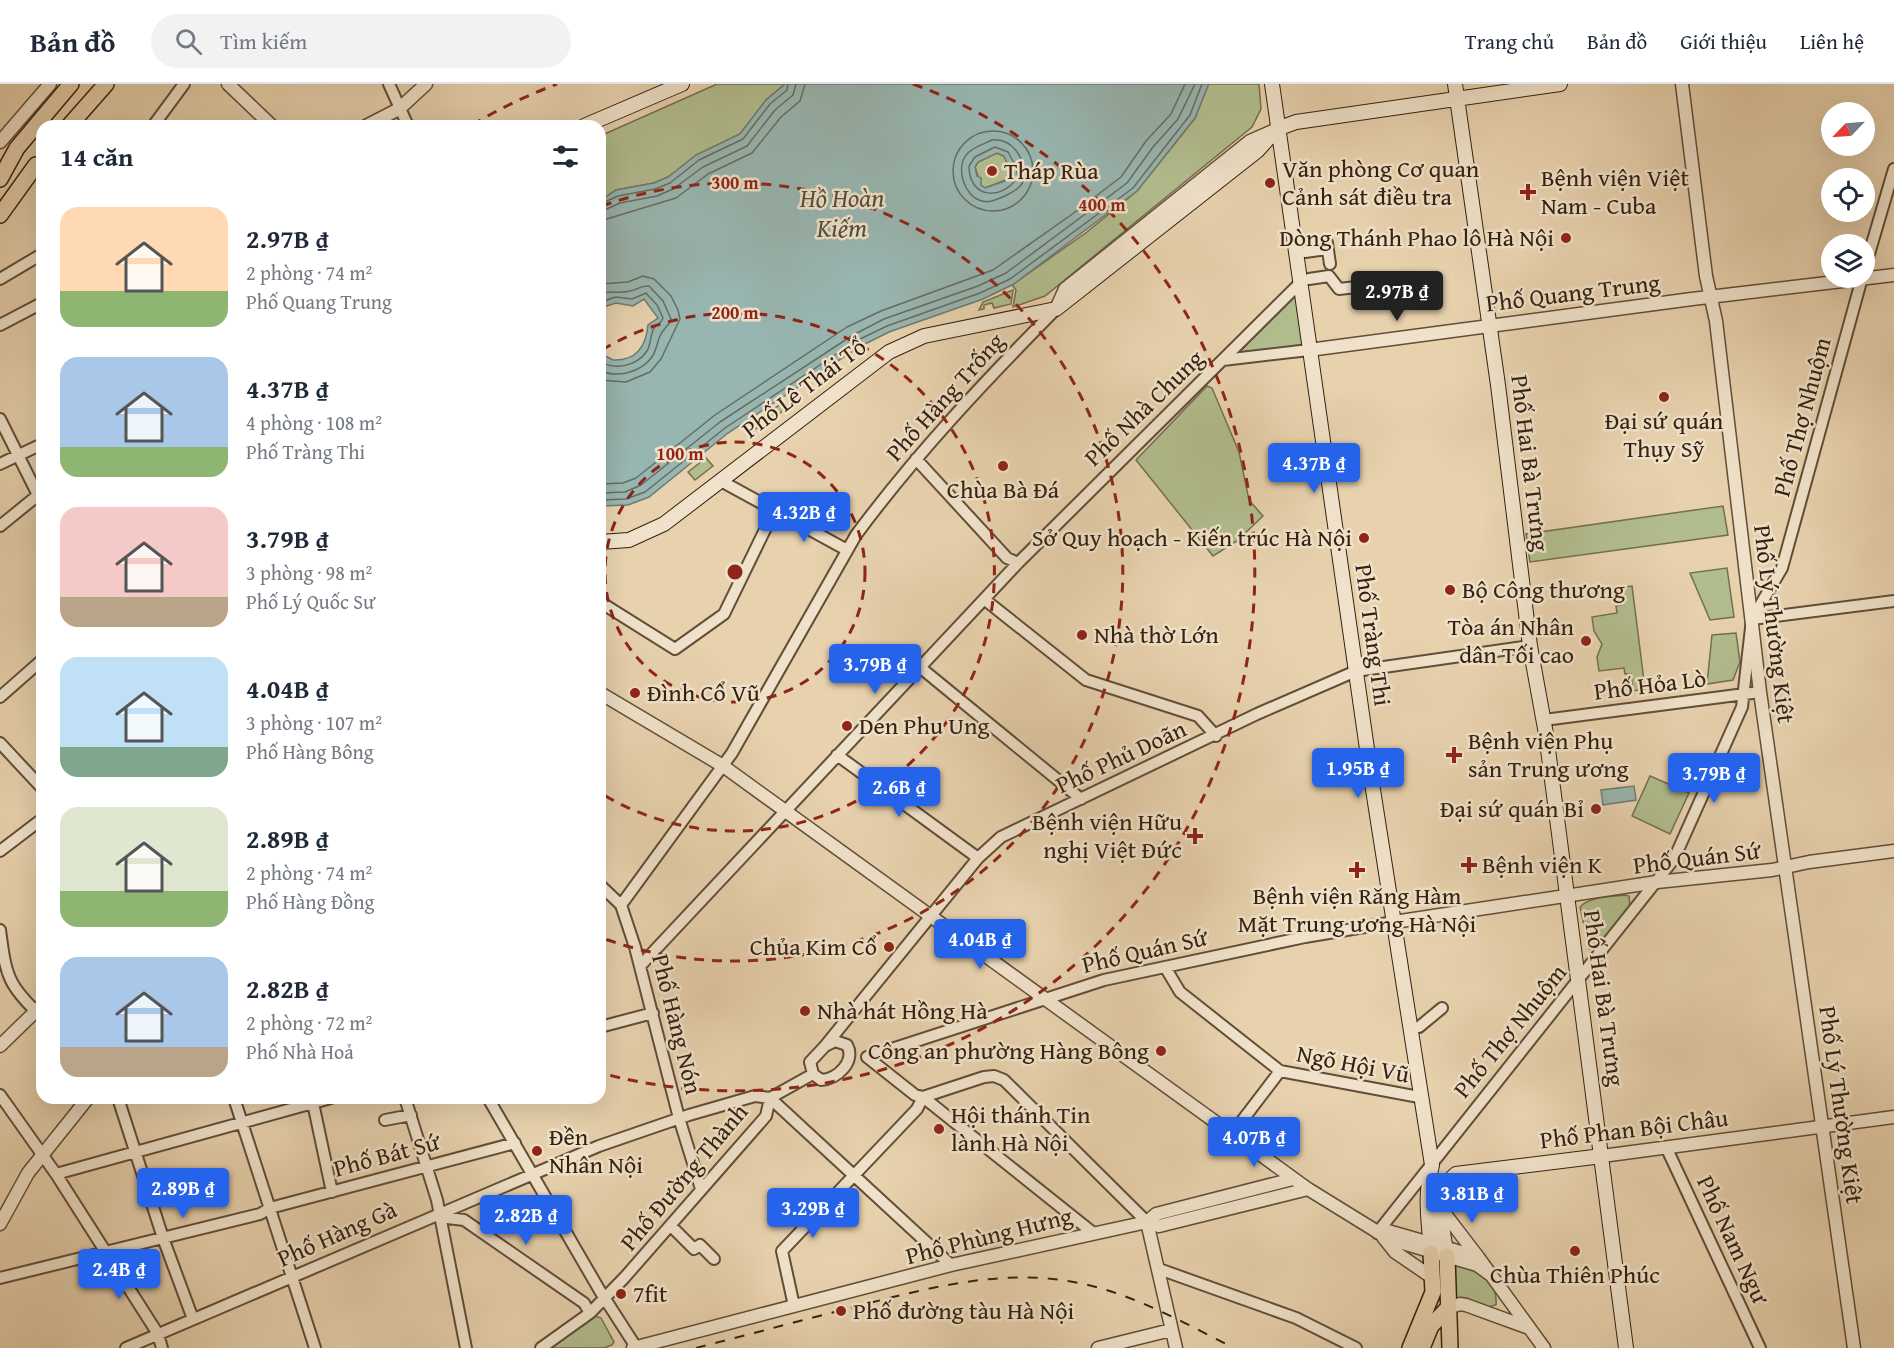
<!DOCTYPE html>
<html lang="vi">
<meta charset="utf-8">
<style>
body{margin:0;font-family:"Gentium Book Plus",serif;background:#f2f2f3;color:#1f2937;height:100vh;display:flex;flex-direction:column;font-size:22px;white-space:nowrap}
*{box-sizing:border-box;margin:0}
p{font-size:20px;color:#747a83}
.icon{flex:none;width:33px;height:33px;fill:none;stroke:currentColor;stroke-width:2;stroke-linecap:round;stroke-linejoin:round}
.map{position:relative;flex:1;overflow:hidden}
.sheet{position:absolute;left:36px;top:36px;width:570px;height:984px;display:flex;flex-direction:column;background:#fff;border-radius:18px;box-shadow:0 6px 24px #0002}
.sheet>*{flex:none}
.needle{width:39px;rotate:245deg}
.controls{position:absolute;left:1821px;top:18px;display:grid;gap:12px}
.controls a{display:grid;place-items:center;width:54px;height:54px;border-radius:50%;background:#fff;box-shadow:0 6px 24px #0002;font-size:30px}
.price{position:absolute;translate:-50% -51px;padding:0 14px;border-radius:6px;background:#2563eb;color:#fff;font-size:20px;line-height:39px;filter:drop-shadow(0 2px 3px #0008)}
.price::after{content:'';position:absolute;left:50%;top:36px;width:18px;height:14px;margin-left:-9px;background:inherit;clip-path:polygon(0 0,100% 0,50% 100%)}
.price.selected{background:#222;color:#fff}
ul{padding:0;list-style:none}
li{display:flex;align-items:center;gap:18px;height:150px;padding:0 24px}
li span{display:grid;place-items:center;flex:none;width:168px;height:120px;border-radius:18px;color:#555}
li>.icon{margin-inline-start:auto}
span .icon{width:72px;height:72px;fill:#fffc;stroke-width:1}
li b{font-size:26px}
h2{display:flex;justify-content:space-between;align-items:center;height:72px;padding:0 24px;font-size:26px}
header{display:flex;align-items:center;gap:36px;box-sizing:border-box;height:84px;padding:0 30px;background:#fff;border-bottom:2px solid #e0e1e3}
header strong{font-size:28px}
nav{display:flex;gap:33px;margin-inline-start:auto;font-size:21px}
.search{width:420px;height:54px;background:#f2f2f3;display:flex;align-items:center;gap:15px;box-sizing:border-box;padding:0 21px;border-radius:33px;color:#747a83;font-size:22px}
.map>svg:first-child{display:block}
</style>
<header>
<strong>Bản đồ</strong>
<div class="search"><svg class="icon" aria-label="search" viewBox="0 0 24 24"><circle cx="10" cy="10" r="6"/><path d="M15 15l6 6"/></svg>Tìm kiếm</div>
<nav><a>Trang chủ</a><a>Bản đồ</a><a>Giới thiệu</a><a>Liên hệ</a></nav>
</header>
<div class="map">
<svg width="1894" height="1264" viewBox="0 0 1894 1264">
<rect width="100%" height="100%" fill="#e8d2ae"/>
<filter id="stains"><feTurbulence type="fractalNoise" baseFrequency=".00333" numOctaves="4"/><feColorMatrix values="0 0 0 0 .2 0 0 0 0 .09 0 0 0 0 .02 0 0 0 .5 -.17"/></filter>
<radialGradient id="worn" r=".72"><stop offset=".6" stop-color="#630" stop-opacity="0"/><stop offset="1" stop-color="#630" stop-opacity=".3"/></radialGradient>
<path fill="#b2bd8e" stroke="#736f50" stroke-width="1.5" d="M717,0H785L766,16L740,50L712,64L668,93L654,99L616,106L600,117V52Z
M1208,0H1259L1261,25L1252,43L1045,212L1013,223L1016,206L1012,201L1087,148L1137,107L1195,34Z
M996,69L1004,72L1012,91L1008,95L985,104L981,101L975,83L978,78Z
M1013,206L1011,220L994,224L992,219L984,221V225L979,226L983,218Z
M1296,208L1303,261L1232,272Z
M1207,302L1212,304L1239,368L1249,416L1263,432L1237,457L1213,472L1136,376Z
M784,318L789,323L756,345L753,339Z
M706,374L713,382L695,396L688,388Z
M1723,422L1728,451L1530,478L1526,450Z
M1727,484L1734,533L1710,536L1690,489Z
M1632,502L1645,605L1633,607L1631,590H1625L1624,584L1599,587L1597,573L1602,560L1594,547L1592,533L1617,529L1616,522L1621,521L1619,504Z
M1736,549L1740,578L1733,596L1707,600L1712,551Z
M1650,692L1689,709L1670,750L1632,732Z
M1625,811L1629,812L1630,822L1597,865H1589L1580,823C1590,812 1611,813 1625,811Z
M1460,1181C1480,1186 1498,1198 1496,1221L1484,1224L1457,1214L1452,1200L1451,1185Z
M595,1232L601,1234L614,1258L612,1261L604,1264H548Z"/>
<path fill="#98b6b1" stroke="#707a71" stroke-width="1.5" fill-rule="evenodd" d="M785,0H1208V2L1195,34L1137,107L1014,200L983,215L889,248L859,263L728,349L649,413L628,421L600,422V269L613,276C636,277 646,262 648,241L658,234L644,215L633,222L616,219L600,224V117L616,106L654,99L668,93L696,71L740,50L766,16ZM997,69L1004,72L1012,91L1008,96L985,104L981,101V94L977,92L975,83L978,78Z
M1634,702L1636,716L1603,721L1601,706Z"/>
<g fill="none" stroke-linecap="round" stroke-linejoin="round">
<path stroke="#666c61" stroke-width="1.5" d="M953 87a40 40 0 1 1 80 0a40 40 0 1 1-80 0Z
M992,56C1013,54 1025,75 1025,93C1022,104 1014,107 1005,112C998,115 990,119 982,117C964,113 955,83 967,70C973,63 984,60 992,56Z
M995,63L1008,68L1016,83L1018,93C1002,117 969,115 969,82L975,73Z
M600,120L618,112L655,105L670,99L699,76L743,55L770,20L787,6L788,0
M600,128L620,119L657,112L673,105L703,83L747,62L775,26L793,11L796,0
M600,137L676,114L708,90L752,69L781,33L800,17L805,0
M600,200L628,198L643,192L654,195L671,212L678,226L680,235L661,275L650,288L626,298L600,296
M600,210C611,206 620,210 630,207C638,206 640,201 649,202L663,217L671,235C669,242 664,244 661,250C657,257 657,266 652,273C641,288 617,295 600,286
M600,218L616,213L632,215L646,209L657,221L663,234C661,240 657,240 654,244C650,251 651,261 647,267C637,282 614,287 600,277
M600,400L623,399L636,394L715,331L847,243L881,227L993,186L1071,131L1121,93L1146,57L1171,30L1185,0
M600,409L625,408L641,401L720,338L853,251L884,235L978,202L1006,189L1127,99L1153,63L1178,35L1195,0
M600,416L626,415L645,408L725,344L856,257L887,242L980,209L1010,195L1133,104L1190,31L1202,0"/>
<g stroke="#614d38" stroke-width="14">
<path id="minor" d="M389,0L408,42
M153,42L184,0
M36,81L42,92
M1327,159L1330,180
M1305,168L1327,165
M1864,187L1894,85
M0,195L42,170
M1309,195L1329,192L1339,205L1356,203
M0,241L42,219
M1223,276L1309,266
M0,335L42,419
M916,375L1007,474L1018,479
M0,380L42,360
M721,397L847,466
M0,442L37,412
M984,515L1086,596L1198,632L1216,652
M600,518L675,565L724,530L775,425
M1752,535L1894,517
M921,584L1081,715
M0,613L42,576
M1544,636L1760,608
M0,659L42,704
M837,671L978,774
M0,767L42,735
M600,801L621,821L635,863L679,1034L701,1105
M621,821L732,669L856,451C916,370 985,297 1056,225
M0,846C6,891 7,901 42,933
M641,881L1018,479L1299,200
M1165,883L1180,908L1280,987L1419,1013
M600,943L653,929
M1419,943L1442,924
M835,957L847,961C856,977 838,995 821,996L813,990L810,978L825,962Z
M825,962L978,774L1001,753L1257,630L1356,587L1530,562
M867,973L1104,896L1305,853L1394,838
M867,973L915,1011L923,1013L1092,1148
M0,1011L56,1090L158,1250L162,1264
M923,1013L984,993L994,992L1004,996L1147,1138
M118,1014L163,1154L193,1235
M234,1014L315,1264
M405,1014L437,1116L466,1264
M488,1014L600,1207L636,1263
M770,1014L951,1181
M770,1014L813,990
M313,1019L332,1108
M385,1036L411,1031
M1232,1050L1280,987
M1667,1065L1760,1264
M56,1090L331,1014
M439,1133L464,1136L584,1219L590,1229
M671,1142L694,1165L700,1161L714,1175
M1377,1149L1674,775L1742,623L1752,535L1782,484L1862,194
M1159,1185L1296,1234L1356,1264
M0,1194L260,1130L270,1124L515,1059
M794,1222L782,1167L917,1025L923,1013
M126,1264L599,1062L689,1031L755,1012L770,1014
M541,1264L590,1229L625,1193L766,1032L770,1014"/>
</g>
<g stroke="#614d38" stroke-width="15">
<path id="tertiary" d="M228,0L272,42
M1682,0L1706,192L1716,237L1760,608L1854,1264
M366,42L399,25L426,0
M0,58L50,0
M1056,225L1065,205L1250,57L1275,46
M1309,266L1692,215L1894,191
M600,609L723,682L1308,1105L1389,1155L1477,1181L1492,1192
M1394,838L1657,798L1772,786L1809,778L1894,767
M0,962L42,921
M1602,1072L1894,1033
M1442,1126L1478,1173
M1147,1138L1159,1142L1308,1105
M1147,1138L1176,1264
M0,1140L28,1089L88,1014
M1381,1148L1388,1147L1478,1173L1544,1264
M1383,1153L1395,1168L1433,1194
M1448,1224L1460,1220L1466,1221L1529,1244
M633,1264L951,1181L1147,1138L1156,1130L1293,1095
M1098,1264L1171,1246"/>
</g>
<g stroke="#342111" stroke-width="16">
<path id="secondary" d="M1272,0L1371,693L1432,1081C1424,1114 1429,1136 1431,1169
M1455,0L1498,301L1530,562L1546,650L1626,1264
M584,42L682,0
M600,458L629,456L664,440L889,268L924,252L1056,225L1257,67L1277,45L1296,38L1560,0
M1447,1172C1443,1148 1433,1108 1456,1090L1602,1072"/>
</g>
<g stroke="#342111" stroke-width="18">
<path id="primary" d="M69,42L106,0
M0,95L17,64L71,0
M0,131L36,81
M1447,1172L1450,1264
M1410,1264L1433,1208L1431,1169
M1422,1264L1431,1242L1448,1224"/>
</g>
<use href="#minor" stroke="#f0e2ca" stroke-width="10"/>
<use href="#tertiary" stroke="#f0e2ca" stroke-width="12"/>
<use href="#secondary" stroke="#f0e2ca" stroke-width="14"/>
<use href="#primary" stroke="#e8d2ae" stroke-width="15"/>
<path stroke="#342111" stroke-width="2" stroke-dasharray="10 10" stroke-linecap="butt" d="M696,1264C747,1251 799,1237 850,1224C925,1205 1001,1183 1079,1199C1134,1210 1184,1239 1234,1264"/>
</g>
<g fill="none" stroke="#8f2418" stroke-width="3" stroke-dasharray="10 8">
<circle cx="735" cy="488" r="130"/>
<path d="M602 266A259 259 0 1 1 602 710"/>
<path d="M602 122A389 389 0 1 1 602 854"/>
<path d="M472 41A519 519 0 0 1 557 0M913 0A519 519 0 0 1 601 989"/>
</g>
<g fill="#8f2418" stroke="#f0e2ca" stroke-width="2">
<circle cx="992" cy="87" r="6"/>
<circle cx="1270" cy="99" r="6"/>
<path d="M1525 99h6v6h6v6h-6v6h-6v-6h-6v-6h6z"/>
<circle cx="1566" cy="154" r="6"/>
<circle cx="1664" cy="313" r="6"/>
<circle cx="1003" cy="382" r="6"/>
<circle cx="1364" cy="454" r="6"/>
<circle cx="1450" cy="506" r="6"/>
<circle cx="1082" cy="551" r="6"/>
<circle cx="1586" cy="557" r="6"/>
<circle cx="635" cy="609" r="6"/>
<circle cx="847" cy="642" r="6"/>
<path d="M1451 662h6v6h6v6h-6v6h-6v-6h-6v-6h6z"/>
<circle cx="1596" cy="725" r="6"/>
<path d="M1192 743h6v6h6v6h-6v6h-6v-6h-6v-6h6z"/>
<path d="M1466 772h6v6h6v6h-6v6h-6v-6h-6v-6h6z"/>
<path d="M1354 777h6v6h6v6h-6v6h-6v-6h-6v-6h6z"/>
<circle cx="889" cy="863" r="6"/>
<circle cx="805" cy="927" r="6"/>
<circle cx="1161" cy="967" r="6"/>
<circle cx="939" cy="1045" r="6"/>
<circle cx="537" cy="1067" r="6"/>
<circle cx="1575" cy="1167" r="6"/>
<circle cx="621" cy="1210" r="6"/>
<circle cx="841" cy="1227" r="6"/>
</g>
<g text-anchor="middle" stroke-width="5" stroke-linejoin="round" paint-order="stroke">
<g font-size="24" fill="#342111" stroke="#f0e2ca" text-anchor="start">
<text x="1282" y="93">Văn phòng Cơ quan<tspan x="1282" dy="28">Cảnh sát điều tra</tspan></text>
<text x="1004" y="95">Tháp Rùa</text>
<text x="1541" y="102">Bệnh viện Việt<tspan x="1541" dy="28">Nam - Cuba</tspan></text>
<text x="1554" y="162" text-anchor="end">Dòng Thánh Phao lô Hà Nội</text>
<text x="1664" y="345" text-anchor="middle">Đại sứ quán<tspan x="1664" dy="28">Thụy Sỹ</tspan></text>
<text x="1003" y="414" text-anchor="middle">Chùa Bà Đá</text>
<text x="1352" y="462" text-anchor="end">Sở Quy hoạch - Kiến trúc Hà Nội</text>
<text x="1462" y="514">Bộ Công thương</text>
<text x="1574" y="551" text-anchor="end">Tòa án Nhân<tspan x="1574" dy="28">dân Tối cao</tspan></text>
<text x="1094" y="559">Nhà thờ Lớn</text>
<text x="647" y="617">Đình Cổ Vũ</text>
<text x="859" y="650">Den Phu Ung</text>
<text x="1468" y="665">Bệnh viện Phụ<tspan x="1468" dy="28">sản Trung ương</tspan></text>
<text x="1584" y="733" text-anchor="end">Đại sứ quán Bỉ</text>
<text x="1182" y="746" text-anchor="end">Bệnh viện Hữu<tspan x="1182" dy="28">nghị Việt Đức</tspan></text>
<text x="1482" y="789">Bệnh viện K</text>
<text x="1357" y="820" text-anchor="middle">Bệnh viện Răng Hàm<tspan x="1357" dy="28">Mặt Trung ương Hà Nội</tspan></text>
<text x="877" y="871" text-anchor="end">Chủa Kim Cổ</text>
<text x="817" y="935">Nhà hát Hồng Hà</text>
<text x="1149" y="975" text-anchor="end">Công an phường Hàng Bông</text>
<text x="951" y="1039">Hội thánh Tin<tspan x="951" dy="28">lành Hà Nội</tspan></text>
<text x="549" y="1061">Đền<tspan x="549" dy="28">Nhân Nội</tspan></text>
<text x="1575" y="1199" text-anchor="middle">Chùa Thiên Phúc</text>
<text x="633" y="1218">7fit</text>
<text x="853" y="1235">Phố đường tàu Hà Nội</text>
</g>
<g font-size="24" fill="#342111" stroke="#f0e2ca">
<text transform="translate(1573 209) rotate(-7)" y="8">Phố Quang Trung</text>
<text transform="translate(804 304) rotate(-37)" y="8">Phố Lê Thái Tổ</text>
<text transform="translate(945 313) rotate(-48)" y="8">Phố Hàng Trống</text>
<text transform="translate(1144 324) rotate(-44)" y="8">Phố Nhà Chung</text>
<text transform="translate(1802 333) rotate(-75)" y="8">Phố Thợ Nhuộm</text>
<text transform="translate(1530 379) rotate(83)" y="8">Phố Hai Bà Trưng</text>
<text transform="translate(1774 540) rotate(83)" y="8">Phố Lý Thường Kiệt</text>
<text transform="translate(1373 551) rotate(82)" y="8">Phố Tràng Thi</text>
<text transform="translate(1650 601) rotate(-7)" y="8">Phố Hỏa Lò</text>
<text transform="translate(1121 673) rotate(-25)" y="8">Phố Phủ Doãn</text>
<text transform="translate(1697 774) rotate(-7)" y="8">Phố Quán Sứ</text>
<text transform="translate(1145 867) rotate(-13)" y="8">Phố Quán Sứ</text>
<text transform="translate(1604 914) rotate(82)" y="8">Phố Hai Bà Trưng</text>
<text transform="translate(677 940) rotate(76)" y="8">Phố Hàng Nón</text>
<text transform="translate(1510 947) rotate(-51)" y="8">Phố Thợ Nhuộm</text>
<text transform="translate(1353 980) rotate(11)" y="8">Ngõ Hội Vũ</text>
<text transform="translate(1841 1021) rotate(82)" y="8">Phố Lý Thường Kiệt</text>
<text transform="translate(1634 1045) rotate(-7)" y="8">Phố Phan Bội Châu</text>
<text transform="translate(387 1071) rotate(-15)" y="8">Phố Bát Sứ</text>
<text transform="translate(684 1093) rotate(-50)" y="8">Phố Đường Thành</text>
<text transform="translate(337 1150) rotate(-24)" y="8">Phố Hàng Gà</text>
<text transform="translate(989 1152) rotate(-14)" y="8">Phố Phùng Hưng</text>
<text transform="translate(1733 1156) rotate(65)" y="8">Phố Nam Ngư</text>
</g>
<g font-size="26" font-style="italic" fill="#524e41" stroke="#f0e2ca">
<text x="842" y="123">Hồ Hoàn<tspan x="842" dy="30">Kiếm</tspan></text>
</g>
</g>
<circle cx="735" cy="488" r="9" fill="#8f2418" stroke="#f0e2ca" stroke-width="3"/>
<g font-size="18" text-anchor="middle" font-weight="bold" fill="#8f2418" stroke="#f0e2ca" stroke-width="5" stroke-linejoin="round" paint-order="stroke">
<text x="735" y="105">300 m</text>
<text x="1102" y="127">400 m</text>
<text x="735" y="235">200 m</text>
<text x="680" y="376">100 m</text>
</g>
<rect width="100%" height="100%" filter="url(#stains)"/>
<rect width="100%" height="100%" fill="url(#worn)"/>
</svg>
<div class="controls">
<a><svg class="needle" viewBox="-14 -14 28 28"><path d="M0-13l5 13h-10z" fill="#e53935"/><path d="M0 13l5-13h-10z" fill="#747a83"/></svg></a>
<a><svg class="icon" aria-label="locate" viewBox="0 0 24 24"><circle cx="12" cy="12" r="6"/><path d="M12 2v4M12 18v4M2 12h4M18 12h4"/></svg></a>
<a><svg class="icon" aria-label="layers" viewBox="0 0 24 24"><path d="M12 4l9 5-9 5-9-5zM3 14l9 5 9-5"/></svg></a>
</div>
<b class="price selected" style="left:1397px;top:238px">2.97B ₫</b>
<b class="price" style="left:1314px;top:410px">4.37B ₫</b>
<b class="price" style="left:804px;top:459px">4.32B ₫</b>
<b class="price" style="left:875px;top:611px">3.79B ₫</b>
<b class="price" style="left:1358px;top:715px">1.95B ₫</b>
<b class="price" style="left:1714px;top:720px">3.79B ₫</b>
<b class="price" style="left:899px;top:734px">2.6B ₫</b>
<b class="price" style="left:980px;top:886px">4.04B ₫</b>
<b class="price" style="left:1254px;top:1084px">4.07B ₫</b>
<b class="price" style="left:183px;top:1135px">2.89B ₫</b>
<b class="price" style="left:1472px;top:1140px">3.81B ₫</b>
<b class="price" style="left:813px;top:1155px">3.29B ₫</b>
<b class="price" style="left:526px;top:1162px">2.82B ₫</b>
<b class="price" style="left:119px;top:1216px">2.4B ₫</b>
<section class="sheet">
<h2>14 căn<svg class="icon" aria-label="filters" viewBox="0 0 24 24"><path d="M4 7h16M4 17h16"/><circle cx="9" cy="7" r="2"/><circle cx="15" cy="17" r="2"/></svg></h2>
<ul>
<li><span style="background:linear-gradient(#ffd9b3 70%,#8fb573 0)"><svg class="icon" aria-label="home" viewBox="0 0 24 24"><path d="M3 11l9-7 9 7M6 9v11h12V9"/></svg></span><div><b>2.97B ₫</b><p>2 phòng · 74 m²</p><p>Phố Quang Trung</p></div></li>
<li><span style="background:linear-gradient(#a9c7e8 75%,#8fb573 0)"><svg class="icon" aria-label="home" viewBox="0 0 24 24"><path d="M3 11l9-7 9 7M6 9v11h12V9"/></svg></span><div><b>4.37B ₫</b><p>4 phòng · 108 m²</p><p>Phố Tràng Thi</p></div></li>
<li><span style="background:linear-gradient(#f6c9c9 75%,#b9a48a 0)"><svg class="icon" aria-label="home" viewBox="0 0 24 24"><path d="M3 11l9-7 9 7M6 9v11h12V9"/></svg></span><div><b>3.79B ₫</b><p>3 phòng · 98 m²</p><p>Phố Lý Quốc Sư</p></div></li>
<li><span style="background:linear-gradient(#bfe0f5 75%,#7fa58c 0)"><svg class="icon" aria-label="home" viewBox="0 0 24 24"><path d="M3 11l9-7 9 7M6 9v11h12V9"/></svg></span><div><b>4.04B ₫</b><p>3 phòng · 107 m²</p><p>Phố Hàng Bông</p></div></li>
<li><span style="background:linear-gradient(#dfe7d0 70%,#8fb573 0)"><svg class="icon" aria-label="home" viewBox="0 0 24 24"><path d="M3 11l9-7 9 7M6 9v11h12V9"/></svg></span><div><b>2.89B ₫</b><p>2 phòng · 74 m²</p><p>Phố Hàng Đồng</p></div></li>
<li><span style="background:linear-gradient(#a9c7e8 75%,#b9a48a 0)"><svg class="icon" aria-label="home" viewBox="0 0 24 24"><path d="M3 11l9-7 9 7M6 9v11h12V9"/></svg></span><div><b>2.82B ₫</b><p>2 phòng · 72 m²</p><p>Phố Nhà Hoả</p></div></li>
</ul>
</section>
</div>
